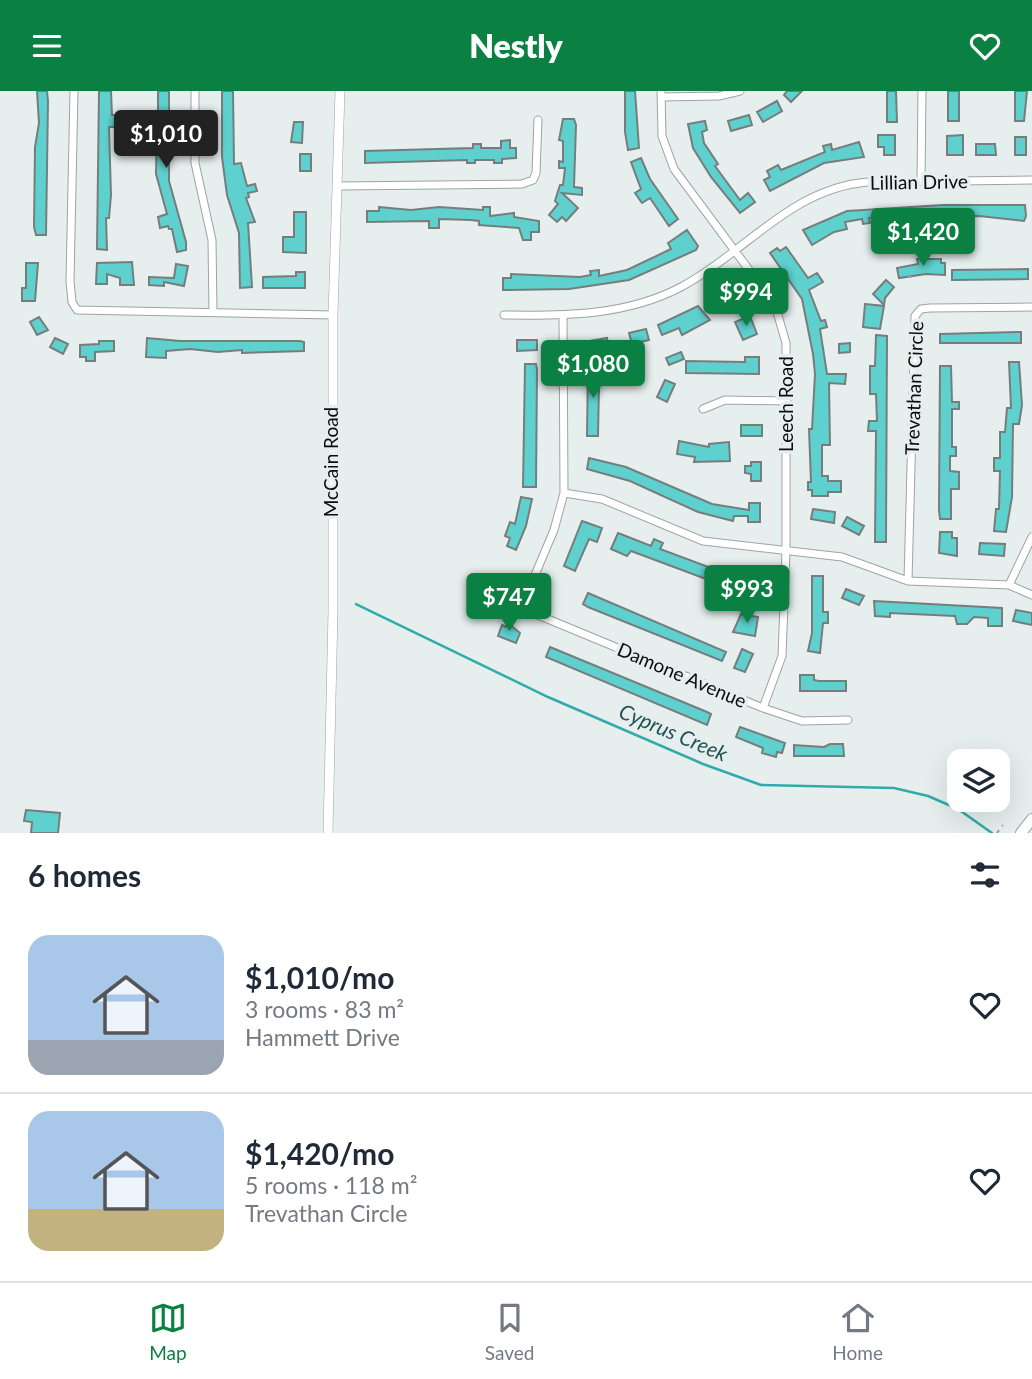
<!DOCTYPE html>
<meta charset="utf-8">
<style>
body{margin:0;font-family:Lato,sans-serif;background:#f6f6f7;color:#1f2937;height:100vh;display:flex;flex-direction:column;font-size:26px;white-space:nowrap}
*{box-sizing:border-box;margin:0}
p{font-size:23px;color:#747a83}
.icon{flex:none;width:38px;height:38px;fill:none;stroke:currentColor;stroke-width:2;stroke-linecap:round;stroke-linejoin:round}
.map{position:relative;height:742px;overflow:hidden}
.side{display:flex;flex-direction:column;background:#fff;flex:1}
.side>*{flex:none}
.buttons{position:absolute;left:947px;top:658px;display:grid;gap:14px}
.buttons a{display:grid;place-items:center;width:63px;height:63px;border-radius:14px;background:#fff;box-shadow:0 7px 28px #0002;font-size:35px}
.price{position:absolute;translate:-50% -60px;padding:0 16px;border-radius:7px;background:#0b8043;color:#fff;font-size:23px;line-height:46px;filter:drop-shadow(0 2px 4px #0008)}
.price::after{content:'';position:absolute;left:50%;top:42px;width:21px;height:16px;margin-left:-10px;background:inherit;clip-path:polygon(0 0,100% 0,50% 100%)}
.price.current{background:#222;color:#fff}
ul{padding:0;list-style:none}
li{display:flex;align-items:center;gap:21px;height:175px;padding:0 28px}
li+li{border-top:2px solid #e0e1e3}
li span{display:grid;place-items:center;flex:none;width:196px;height:140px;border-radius:21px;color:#555}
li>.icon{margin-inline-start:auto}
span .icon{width:84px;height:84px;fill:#fffc;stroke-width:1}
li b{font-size:30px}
h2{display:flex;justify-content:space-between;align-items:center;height:84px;padding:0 28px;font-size:30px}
header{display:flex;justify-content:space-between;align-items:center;height:91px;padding:0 28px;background:#0b8043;color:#fff;font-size:32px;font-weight:800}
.dock{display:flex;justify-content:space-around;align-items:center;height:98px;border-top:2px solid #e0e1e3;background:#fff;font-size:19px;color:#747a83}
.dock a{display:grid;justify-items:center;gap:4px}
.dock .current{color:#0b8043}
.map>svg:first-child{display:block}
</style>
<header><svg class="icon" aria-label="menu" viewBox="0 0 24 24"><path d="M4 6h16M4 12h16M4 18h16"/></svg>Nestly<svg class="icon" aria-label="heart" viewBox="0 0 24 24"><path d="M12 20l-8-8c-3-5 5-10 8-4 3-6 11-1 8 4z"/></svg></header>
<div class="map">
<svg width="1032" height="742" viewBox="0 0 1032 742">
<rect width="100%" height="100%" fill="#e6efee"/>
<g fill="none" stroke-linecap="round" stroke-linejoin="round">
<path stroke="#30aba9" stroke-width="2.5" d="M356,513L548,606L703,673L761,694L894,697L928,705L958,718L992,742"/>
</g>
<path fill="#5ed1cf" stroke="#767e7d" stroke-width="2" d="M37,0H47L48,10L46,144H36L34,136L35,56L39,32Z
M99,0H111L112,24H120L119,36H109L111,104L109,127H106L107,159L97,158Z
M158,0H169V90L186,151V159L177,161L172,138H169L168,135L160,137L158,126L167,123L156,83L157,39L151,36V20H158Z
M222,0H233L234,73L241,72L247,95L255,93L257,100L248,102L249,106L246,107L255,131L248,132L252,196L240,197L239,142L227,104L222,66Z
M625,0H635L639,57L628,59L625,41Z
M787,0H802L791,11L784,4Z
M887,0H896L897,31H887Z
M948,0H959V30H948Z
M1015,0H1027L1024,30H1015Z
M777,10L782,20L763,31L757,21Z
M749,24L752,34L731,40L728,30Z
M563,28H574L576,34L574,96L582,97V104L562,102L578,117L566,130L562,126L557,131L549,124L558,113L555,110L560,94H563L565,77H559V70L563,71V50L559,49Z
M705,30L707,39L702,41L704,52L718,73L715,75L740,109L748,102L755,111L740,122L711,86L693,57L688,33Z
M294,31H303L302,52L291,51Z
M878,44H895V64H884V56H878Z
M963,44V64H947V45Z
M1015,46H1026V64H1015Z
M510,49V57H516V67L502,68V72H494V69H475V72H467V69L365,72V60L473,57V53H481V57H501V50Z
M859,51L864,66L824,72L770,100L764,89L770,86L767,80L778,74L781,79L825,61L823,55L831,53L832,59Z
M976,53H995L996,64H976Z
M300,63H311V80H300Z
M641,67L650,88L678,128L669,135L650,107L642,112L635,102L641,98L631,71Z
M943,114H1025L1026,125L1024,130L979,125L869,127L870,132L863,133L862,128L845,131L847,138L834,141L812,154L803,139L847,120Z
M379,116L411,119L439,116L483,119V116H490V125L514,122V126L539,130V141H531V149H523L519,137L479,134V130L471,129L439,128V137H429V130L367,131V120H379Z
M294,121H306V162L283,161V146H294Z
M687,139L698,155L696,159L629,189L569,198L503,199V187H511V183L580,186L591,184L590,180L599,179V185L627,179L671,158L668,152Z
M786,156L808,187L817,182L823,191L809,199L821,230L825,229L827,236L820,238L827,283H846L845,293L829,292L830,354H822V385H828V390H841V401H828V405H812V399H808V391H811L809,338H812L815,283L813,263L802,208L770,162L777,157L780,160Z
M917,168H941V172H945V184L926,183L899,187L897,177L918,173Z
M132,171L134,194H120V187L107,183V193H96L97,172Z
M26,172H38L35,210H22V197H26Z
M176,173L188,175L184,195L164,191V195L149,194V186L174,187Z
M1028,178V188L952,189V179Z
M296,181H305V197H263V186L296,185Z
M886,189L894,196L885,207L884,214L873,203Z
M730,195L737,204L732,207L735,211L721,215L714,206Z
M865,213L884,215L880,238L863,236Z
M698,215L710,229L682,244L679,237L662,244L658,234Z
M750,225L757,243L743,249L735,231Z
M39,226L48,239L37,244L30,231Z
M646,238L649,249L632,253L629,242Z
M1021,241V252H940V243Z
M876,244L887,245L886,451H875L876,340H868L869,330H877L876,303H870V275H875Z
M55,247L68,253L63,263L50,256Z
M147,247L180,250H300L304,251V260L242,262V259L218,261L190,258L166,260V267L146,266Z
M607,247L609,259L590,261L589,250Z
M517,249H537V259L517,260Z
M99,250H114V260L95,261V270H86V266H80V254L99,253Z
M850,252V261L839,262V253Z
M681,261L684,268L669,274L666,267Z
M745,266H759V283L686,282V270L745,271Z
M1009,271H1019L1022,314L1019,333H1013L1012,406L1006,441L994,440L996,418H999L1000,380H994V367H1000V341H1005L1007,317H1011Z
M525,273H536L537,278L536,396H523Z
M588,274H598V286H603V294H599L598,345H587Z
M940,275H951L952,311H959V318H952V356H956V365H950V380L959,381V398H951V428H940L939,419Z
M665,289L675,293L667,311L657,306Z
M741,334H762V345H741Z
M679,350L709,356V353L729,351L730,370L694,371L695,366L677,363Z
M589,367L626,376L712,413L749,419V412H760V431H748V425H734L733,430L698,421L630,390L587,378Z
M751,371H761V390H751V383L745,382V375H751Z
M521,406L532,408L526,435L516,459L507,455L510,447L505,445L510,431L515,433Z
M813,418L835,421L834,432L811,428Z
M847,426L864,435L859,444L842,435Z
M582,430L602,437L597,451L589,448L575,480L564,475Z
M940,441H952V447H957V465L939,462Z
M618,442L651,455L654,448L663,452L660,458L711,477L760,482L757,508H739V492L706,488L631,460L627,465L611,458Z
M980,452L1005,453L1004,465L979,463Z
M812,485H823V521H828V532H823L820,562L808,560L812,542Z
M846,498L864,505L859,514L842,507Z
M588,502L726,561L722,570L588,516L583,513Z
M874,510L1002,517V535H988V527L974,526L967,533H957L955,525L890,522V526L875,525Z
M1016,519L1032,522V534L1013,530Z
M741,523L758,526L755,545L733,541Z
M508,532L520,542L516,552L498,545L502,534L506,536Z
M550,556L707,621L711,623L707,634L546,566Z
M742,558L753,563L745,581L734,577Z
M800,584H814V589L819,590H846V600H800Z
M740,636L785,652L782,662L777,661L776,666L762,662L763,657L736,646Z
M830,653H843L844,665H794V654L824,656Z
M26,719L60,722L58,742H31L32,731L24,730Z"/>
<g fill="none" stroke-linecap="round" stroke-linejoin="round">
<g stroke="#9ca5a4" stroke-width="9">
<path id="minor" d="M74,0L70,190L72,211L77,219L333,224
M195,0V72L212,149L213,221
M661,0L662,45L674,78L767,203L777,221L786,252V460L782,565L763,617
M661,6L719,5L740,0
M921,90L922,0
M338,95L522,93L533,89L536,82L538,29
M504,224C564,225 626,225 681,196C745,162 791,97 868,91L1032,89
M563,225L564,402L554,439L521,517L763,617L802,630L848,629
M703,318L725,309L787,310
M564,402L602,408L703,450L842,466L908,490L1009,494L1032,504
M908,490L915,225L921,218L930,217L1032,216
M1009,494L1032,446"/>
</g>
<g stroke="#9ca5a4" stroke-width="10">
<path id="tertiary" d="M328,742L333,520V224L340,0"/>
</g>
<g stroke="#9ca5a4" stroke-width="12">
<path id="trunk" d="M1021,742L1032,728"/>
</g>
<path stroke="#9ba1a1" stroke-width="2" stroke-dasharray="3.5 5" stroke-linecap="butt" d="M908,186H915
M997,742L1003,734"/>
<use href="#minor" stroke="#fff" stroke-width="7"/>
<use href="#tertiary" stroke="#fff" stroke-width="9"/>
<use href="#trunk" stroke="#fff" stroke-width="10"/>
</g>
<g text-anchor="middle" stroke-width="7" stroke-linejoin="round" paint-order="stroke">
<g font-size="19" fill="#0a0d0d" stroke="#e6efee">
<text transform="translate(919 91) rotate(-1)" y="7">Lillian Drive</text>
<text transform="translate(914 297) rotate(-88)" y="7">Trevathan Circle</text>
<text transform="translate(786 313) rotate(-90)" y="7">Leech Road</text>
<text transform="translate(331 371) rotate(-90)" y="7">McCain Road</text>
<text transform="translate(682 584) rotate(23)" y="7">Damone Avenue</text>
</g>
<g font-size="21" font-style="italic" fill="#235554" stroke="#e6efee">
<text transform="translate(673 642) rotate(23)" y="7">Cyprus Creek</text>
</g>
</g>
</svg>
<div class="buttons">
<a><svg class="icon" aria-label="layers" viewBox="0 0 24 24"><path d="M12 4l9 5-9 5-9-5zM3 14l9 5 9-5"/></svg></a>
</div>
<b class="price current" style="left:166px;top:79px">$1,010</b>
<b class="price" style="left:923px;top:177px">$1,420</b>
<b class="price" style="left:746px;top:237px">$994</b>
<b class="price" style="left:593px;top:309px">$1,080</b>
<b class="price" style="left:747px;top:534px">$993</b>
<b class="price" style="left:509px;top:542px">$747</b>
</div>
<section class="side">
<h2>6 homes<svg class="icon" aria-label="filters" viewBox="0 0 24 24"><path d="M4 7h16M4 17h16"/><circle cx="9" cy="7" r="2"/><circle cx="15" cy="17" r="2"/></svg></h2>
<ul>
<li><span style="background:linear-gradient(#a9c7e8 75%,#9aa5b1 0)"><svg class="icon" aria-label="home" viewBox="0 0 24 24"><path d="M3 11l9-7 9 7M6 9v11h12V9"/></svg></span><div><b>$1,010/mo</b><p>3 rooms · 83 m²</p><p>Hammett Drive</p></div><svg class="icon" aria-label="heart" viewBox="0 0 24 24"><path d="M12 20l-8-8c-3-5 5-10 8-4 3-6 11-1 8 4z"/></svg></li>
<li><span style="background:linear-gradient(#a9c7e8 70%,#c2b280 0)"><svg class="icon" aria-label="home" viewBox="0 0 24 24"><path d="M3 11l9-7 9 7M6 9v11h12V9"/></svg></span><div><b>$1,420/mo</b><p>5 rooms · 118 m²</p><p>Trevathan Circle</p></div><svg class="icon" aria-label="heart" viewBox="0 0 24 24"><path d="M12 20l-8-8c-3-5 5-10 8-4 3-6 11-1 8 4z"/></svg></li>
</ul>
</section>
<nav class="dock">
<a class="current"><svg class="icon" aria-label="map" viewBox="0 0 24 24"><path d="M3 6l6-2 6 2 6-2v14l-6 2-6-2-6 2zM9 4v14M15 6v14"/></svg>Map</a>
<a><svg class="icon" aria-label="saved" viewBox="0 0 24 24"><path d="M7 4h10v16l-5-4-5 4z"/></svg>Saved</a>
<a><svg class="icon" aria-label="home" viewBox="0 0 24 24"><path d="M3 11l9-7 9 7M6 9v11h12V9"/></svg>Home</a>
</nav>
